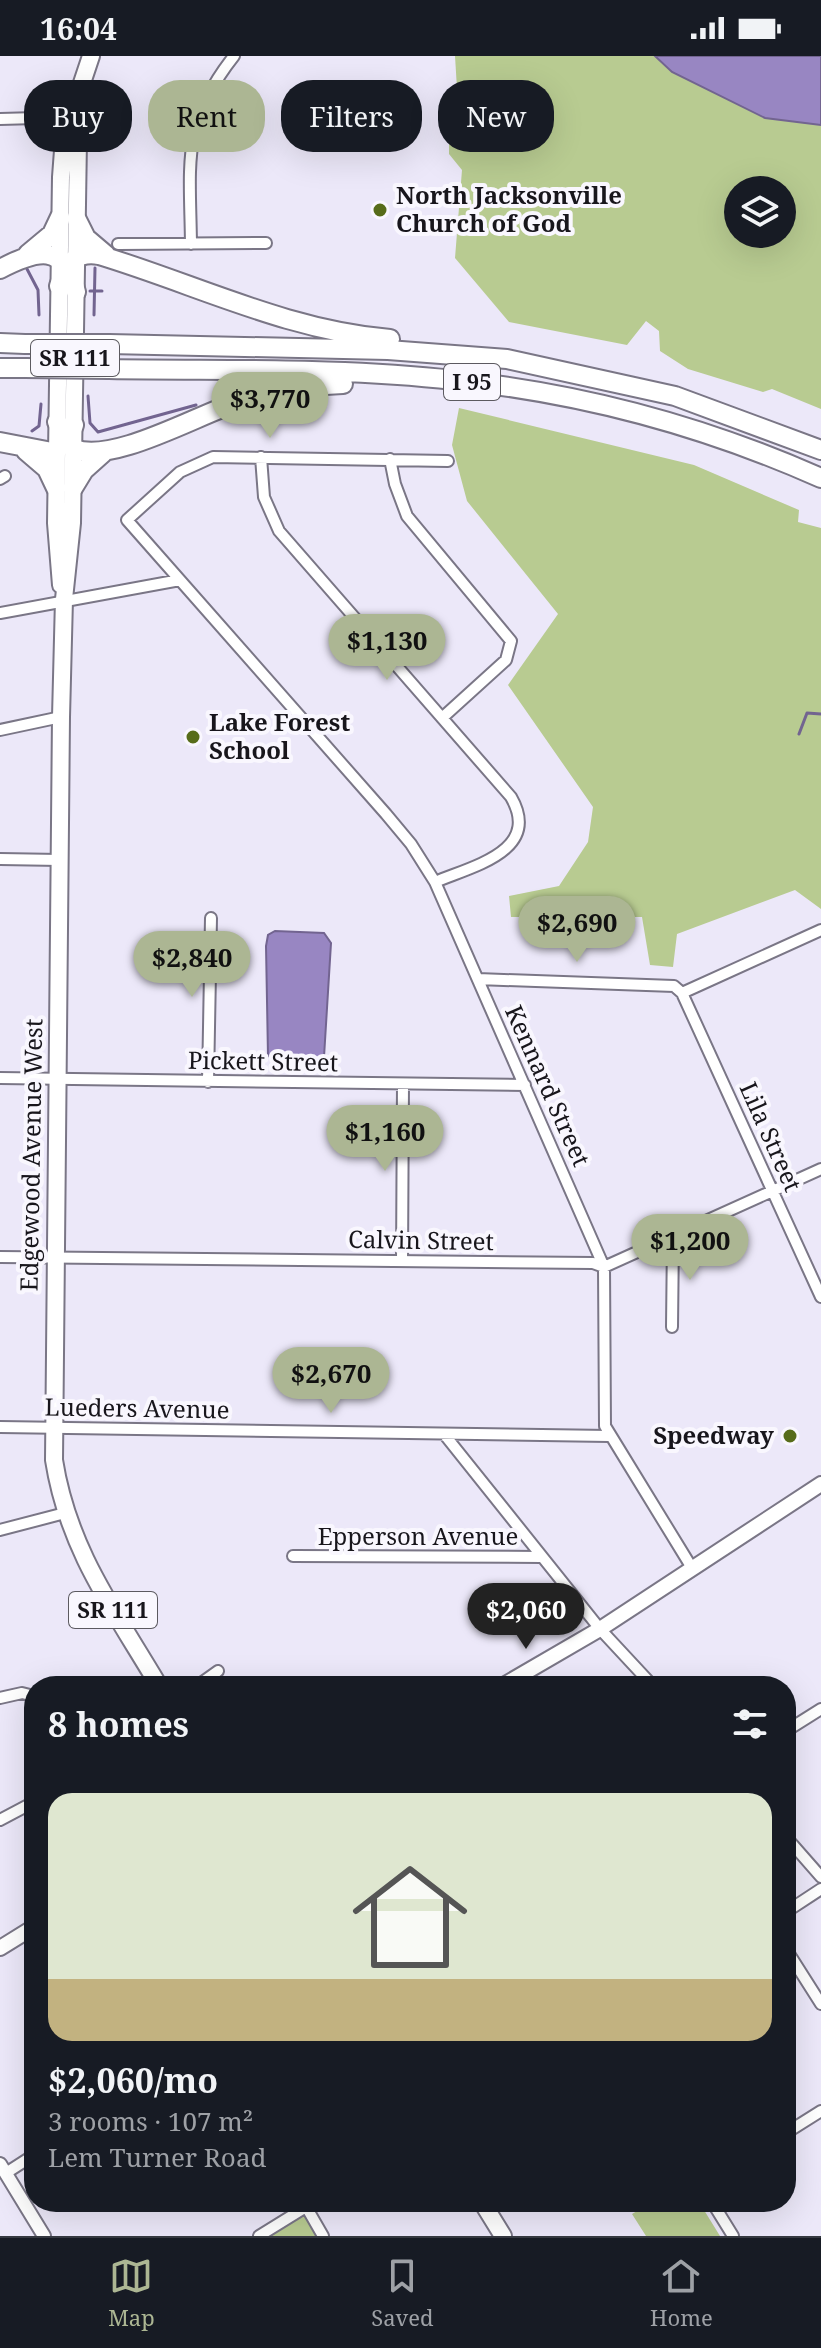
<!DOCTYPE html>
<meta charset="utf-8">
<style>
body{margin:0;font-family:"Noto Serif",serif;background:#242831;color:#f1f3f6;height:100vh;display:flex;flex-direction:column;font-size:30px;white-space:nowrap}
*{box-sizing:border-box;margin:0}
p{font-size:26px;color:#9ea1a6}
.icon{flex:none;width:44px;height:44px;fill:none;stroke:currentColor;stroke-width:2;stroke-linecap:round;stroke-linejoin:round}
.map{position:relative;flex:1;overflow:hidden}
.drawer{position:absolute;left:24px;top:1620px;width:772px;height:536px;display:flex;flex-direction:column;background:#171b24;border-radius:32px;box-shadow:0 8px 32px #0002}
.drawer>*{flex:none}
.guide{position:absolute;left:24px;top:24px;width:774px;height:72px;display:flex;gap:16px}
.tools{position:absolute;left:724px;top:120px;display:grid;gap:16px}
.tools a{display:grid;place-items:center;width:72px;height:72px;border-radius:50%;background:#171b24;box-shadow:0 8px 32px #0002;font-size:40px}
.price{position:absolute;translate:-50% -68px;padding:0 18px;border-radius:28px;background:#acb693;color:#111;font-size:26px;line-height:52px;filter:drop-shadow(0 2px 4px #0008)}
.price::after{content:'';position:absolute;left:50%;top:48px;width:24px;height:18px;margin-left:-12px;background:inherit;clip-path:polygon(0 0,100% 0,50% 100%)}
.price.active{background:#222;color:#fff}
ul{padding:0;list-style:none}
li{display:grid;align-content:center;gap:16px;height:424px;padding:0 24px}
li span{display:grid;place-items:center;height:248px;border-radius:24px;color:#555}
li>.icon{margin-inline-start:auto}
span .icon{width:144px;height:144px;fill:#fffc;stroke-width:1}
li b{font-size:34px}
h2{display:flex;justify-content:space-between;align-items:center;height:96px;padding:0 24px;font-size:34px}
.chip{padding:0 28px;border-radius:32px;background:#171b24;box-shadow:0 8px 32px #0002;font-size:28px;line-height:72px}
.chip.active{background:#acb693;color:#111}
.status{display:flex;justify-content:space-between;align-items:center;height:56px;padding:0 40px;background:#171b24;direction:ltr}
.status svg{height:22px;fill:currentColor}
.menu{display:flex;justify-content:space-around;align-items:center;height:112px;border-top:2px solid #363941;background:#171b24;font-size:22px;color:#9ea1a6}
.menu a{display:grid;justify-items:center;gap:4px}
.menu .active{color:#acb693}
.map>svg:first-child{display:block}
</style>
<div class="status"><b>16:04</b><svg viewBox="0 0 49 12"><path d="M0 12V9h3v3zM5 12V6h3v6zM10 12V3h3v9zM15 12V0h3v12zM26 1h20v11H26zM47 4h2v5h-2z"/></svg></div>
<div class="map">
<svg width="821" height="2180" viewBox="0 0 821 2180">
<rect width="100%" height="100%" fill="#ece8f9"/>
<path fill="#b8cb91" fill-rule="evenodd" d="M455,0H655L672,16L765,62L821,69V353L772,333L763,336L688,313L660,295L659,275L646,265L627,289L509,266L455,202L462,114L449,98V63L458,49ZM738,134H782V178H738Z
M459,352L694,409L799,454L798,466L821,472V853L795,834L677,878L673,911L650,909L642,861H511L509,840L559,830L588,786L593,751L508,629L558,558L467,445L452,389Z
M652,2146H699L720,2180H646L632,2158Z
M304,2157L318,2180H266Z"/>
<path fill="#9886c2" stroke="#726490" stroke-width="2" d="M655,0H821V69L765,62L672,16Z
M275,875L324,877L331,887L324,1001L321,1004L285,1006L268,1000L266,890L268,879Z"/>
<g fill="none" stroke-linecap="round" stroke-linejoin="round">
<path stroke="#726490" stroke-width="3" d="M27,213L38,234L39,259
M90,235H102
M94,259L95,212
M88,340L90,367L98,376L196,349
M32,375L39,370L41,348
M799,678L807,657L821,658"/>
<g stroke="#7a7686" stroke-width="14">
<path id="minor" d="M0,63L73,61
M118,188L266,187
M191,188C190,107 181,67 234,0
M261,401L264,441L279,475L511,741C542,795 473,810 435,826
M390,403L395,428L407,460L511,585L506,604L442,662
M448,405L213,401L180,416L127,464L386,758L411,788L435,826L604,1211L605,1370L692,1512
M0,423L5,420
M0,557L180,524
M0,674L61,661
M0,803L60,804
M478,923L674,930L682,937L821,1241
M682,937L821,874
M0,1022L525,1029
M208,1026L211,862
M0,1201L593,1207L604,1211L821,1113
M402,1205L403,1028
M672,1271L673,1181
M0,1371L609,1380
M444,1378L600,1573L653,1630
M0,1474L65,1457
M293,1500L542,1501
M197,1630L218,1615
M0,1642L22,1637L34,1640
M786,1675L821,1653
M0,1764L34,1746
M786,1781L821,1821
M786,1856L821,1833
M786,1893L821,1948
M786,2077L821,2055
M6,2117L34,2099
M712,2146L733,2180
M304,2147L323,2180
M259,2180L314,2146"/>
</g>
<g stroke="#7a7686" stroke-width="16">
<path id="tertiary" d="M0,2108L44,2180"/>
</g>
<g stroke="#7a7686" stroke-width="18">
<path id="secondary" d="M502,1630L600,1573L821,1428
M0,1892L34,1871"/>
</g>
<g stroke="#7a7686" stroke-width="20">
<path id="primary" d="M73,61L78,84L72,467L64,543L61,661L54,1404C68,1493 114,1554 159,1630
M61,529L56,467L61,121L64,81L91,0
M482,2146L503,2180"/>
</g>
<g stroke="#7a7686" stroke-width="22">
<path id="motorway" d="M77,164L86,182L106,199
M28,198L52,178L60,161
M0,213C37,194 64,186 76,236
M59,230C66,208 75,195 99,199C198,229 286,274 390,283
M0,287L25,288
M109,288L388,294L507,303L675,340L821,394
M0,312H25
M109,313C224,315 340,311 454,324C581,337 704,370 821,422
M57,366L74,393C113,408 197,359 238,346C272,336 307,329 343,328
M0,386L52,396L67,386L74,369
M26,395L47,413L56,432
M73,432L84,414L103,397"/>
</g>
<use href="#minor" stroke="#fff" stroke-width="10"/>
<use href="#tertiary" stroke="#fff" stroke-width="12"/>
<use href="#secondary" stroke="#fff" stroke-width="14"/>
<use href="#primary" stroke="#fff" stroke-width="16"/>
<use href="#motorway" stroke="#fff" stroke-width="18"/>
<g stroke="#7a7686" stroke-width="22" stroke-linecap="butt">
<path id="motorway-bridge" d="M25,288H109
M25,312L109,313"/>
</g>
<use href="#motorway-bridge" stroke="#fff" stroke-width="18"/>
</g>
<g fill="#576c1a" stroke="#f9f7fe" stroke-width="3">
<circle cx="380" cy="154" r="8"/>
<circle cx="193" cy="681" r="8"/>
<circle cx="790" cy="1380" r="8"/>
</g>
<g text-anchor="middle" stroke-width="8" stroke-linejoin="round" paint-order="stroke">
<g fill="#f9f7fe" stroke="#5c5a60" stroke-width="2">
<rect x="31" y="284" width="88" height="36" rx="6"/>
<rect x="444" y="308" width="56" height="36" rx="6"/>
<rect x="69" y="1536" width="88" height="36" rx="6"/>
</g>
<g font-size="22" font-weight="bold" fill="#18161c">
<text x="75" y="310">SR 111</text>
<text x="472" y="334">I 95</text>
<text x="113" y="1562">SR 111</text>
</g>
<g font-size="24" font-weight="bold" fill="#18161c" stroke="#f9f7fe" text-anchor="start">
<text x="396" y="148">North Jacksonville<tspan x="396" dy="28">Church of God</tspan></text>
<text x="209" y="675">Lake Forest<tspan x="209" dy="28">School</tspan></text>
<text x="774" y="1388" text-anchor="end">Speedway</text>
</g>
<g font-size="24" fill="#18161c" stroke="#f9f7fe">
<text transform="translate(263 1006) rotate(1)" y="8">Pickett Street</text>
<text transform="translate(547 1030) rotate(66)" y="8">Kennard Street</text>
<text transform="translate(770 1081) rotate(66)" y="8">Lila Street</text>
<text transform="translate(32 1099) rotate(-89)" y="8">Edgewood Avenue West</text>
<text transform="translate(421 1185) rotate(1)" y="8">Calvin Street</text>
<text transform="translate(137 1353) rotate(1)" y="8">Lueders Avenue</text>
<text x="418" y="1489">Epperson Avenue</text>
</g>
</g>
</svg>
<div class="tools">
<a><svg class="icon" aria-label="layers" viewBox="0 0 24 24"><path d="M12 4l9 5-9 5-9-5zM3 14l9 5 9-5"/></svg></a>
</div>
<b class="price" style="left:270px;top:384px">$3,770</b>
<b class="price" style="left:387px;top:626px">$1,130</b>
<b class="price" style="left:577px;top:908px">$2,690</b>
<b class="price" style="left:192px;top:943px">$2,840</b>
<b class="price" style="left:385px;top:1117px">$1,160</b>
<b class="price" style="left:690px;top:1226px">$1,200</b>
<b class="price" style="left:331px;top:1359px">$2,670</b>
<b class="price active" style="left:526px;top:1595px">$2,060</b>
<div class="guide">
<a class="chip">Buy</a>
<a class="chip active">Rent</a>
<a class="chip">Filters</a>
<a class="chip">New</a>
</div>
<section class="drawer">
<h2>8 homes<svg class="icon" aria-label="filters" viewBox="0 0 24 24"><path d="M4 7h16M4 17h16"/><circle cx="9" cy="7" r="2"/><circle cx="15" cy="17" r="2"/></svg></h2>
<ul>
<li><span style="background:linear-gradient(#dfe7d0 75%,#c2b280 0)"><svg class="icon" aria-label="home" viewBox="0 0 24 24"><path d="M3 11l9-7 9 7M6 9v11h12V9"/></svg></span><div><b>$2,060/mo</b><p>3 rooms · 107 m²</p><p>Lem Turner Road</p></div></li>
</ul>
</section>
</div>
<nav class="menu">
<a class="active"><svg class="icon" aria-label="map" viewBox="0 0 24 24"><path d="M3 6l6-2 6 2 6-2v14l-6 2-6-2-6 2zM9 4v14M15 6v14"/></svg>Map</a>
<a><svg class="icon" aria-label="saved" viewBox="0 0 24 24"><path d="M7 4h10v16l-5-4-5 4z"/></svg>Saved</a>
<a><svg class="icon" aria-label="home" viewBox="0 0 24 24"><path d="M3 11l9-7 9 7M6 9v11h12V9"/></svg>Home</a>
</nav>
